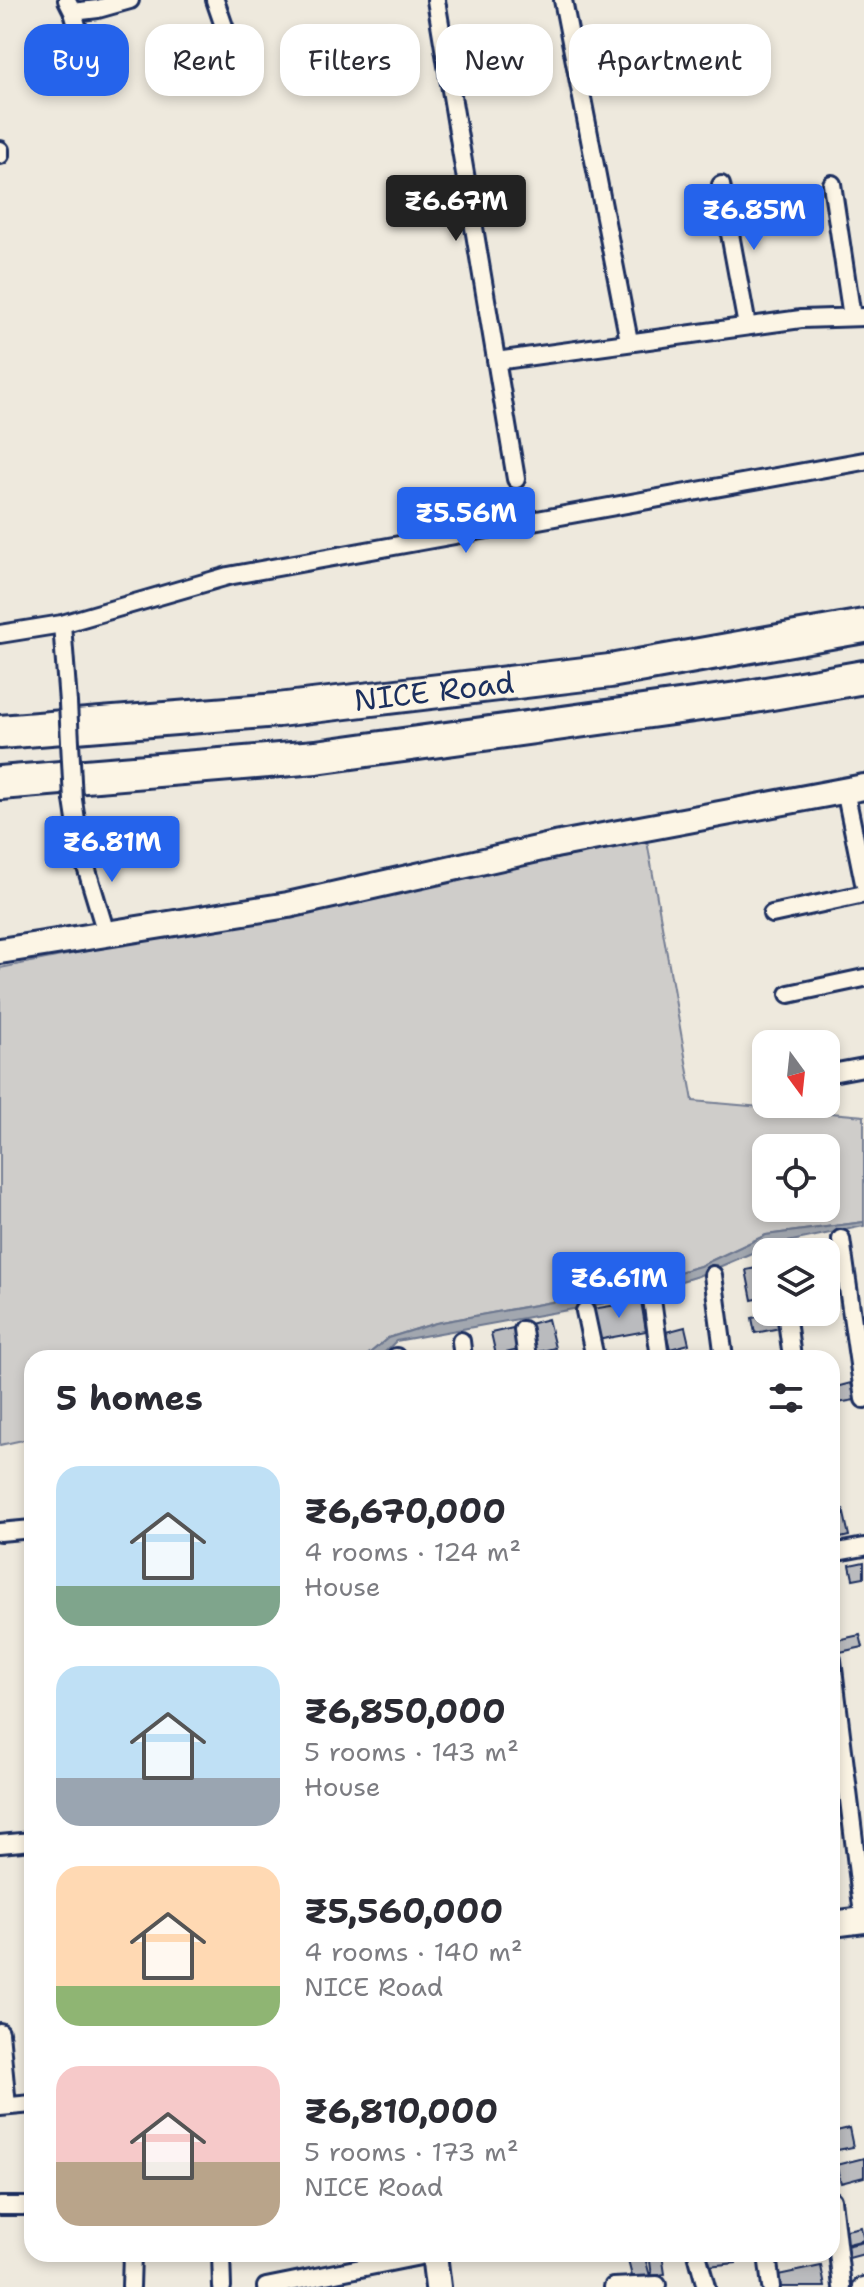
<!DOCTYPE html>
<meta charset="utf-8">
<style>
body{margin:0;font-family:"Shantell Sans",sans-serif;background:#f2f2f3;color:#2b2b33;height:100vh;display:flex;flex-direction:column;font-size:30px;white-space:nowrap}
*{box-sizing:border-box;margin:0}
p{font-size:26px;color:#7c7c81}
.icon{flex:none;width:44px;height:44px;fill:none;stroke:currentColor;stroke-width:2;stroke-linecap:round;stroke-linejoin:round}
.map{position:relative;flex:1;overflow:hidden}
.panel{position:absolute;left:24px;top:1350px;width:816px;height:912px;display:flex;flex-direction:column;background:#fff;border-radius:24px;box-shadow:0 4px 12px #0003}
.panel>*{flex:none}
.guide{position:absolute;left:24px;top:24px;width:816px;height:72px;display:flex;gap:16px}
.needle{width:52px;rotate:165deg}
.fabs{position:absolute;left:752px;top:1030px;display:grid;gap:16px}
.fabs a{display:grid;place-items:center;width:88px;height:88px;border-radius:16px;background:#fff;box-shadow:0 4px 12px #0003;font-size:40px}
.price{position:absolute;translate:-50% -68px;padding:0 18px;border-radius:8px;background:#2563eb;color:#fff;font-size:26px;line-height:52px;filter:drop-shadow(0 2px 4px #0008)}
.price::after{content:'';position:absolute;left:50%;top:48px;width:24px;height:18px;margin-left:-12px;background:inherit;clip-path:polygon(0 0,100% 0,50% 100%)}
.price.on{background:#222;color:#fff}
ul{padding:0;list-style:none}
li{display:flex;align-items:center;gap:24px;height:200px;padding:0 32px}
li span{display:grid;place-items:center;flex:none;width:224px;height:160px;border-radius:24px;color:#555}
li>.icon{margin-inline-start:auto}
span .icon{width:96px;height:96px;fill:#fffc;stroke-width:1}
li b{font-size:34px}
h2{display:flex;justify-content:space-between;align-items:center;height:96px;padding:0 32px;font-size:34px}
.chip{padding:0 28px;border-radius:24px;background:#fff;box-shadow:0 4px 12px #0003;font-size:28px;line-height:72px}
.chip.on{background:#2563eb;color:#fff}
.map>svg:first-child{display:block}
</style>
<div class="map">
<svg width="864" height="2287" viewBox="0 0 864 2287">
<rect width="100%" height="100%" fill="#eee9dd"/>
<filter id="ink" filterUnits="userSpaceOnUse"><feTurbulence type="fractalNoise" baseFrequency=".0125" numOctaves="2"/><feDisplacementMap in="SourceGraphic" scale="16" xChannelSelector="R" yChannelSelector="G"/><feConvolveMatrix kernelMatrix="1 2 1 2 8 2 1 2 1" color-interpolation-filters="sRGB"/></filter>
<g filter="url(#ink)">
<path fill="#cfcdca" stroke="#757e94" stroke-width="2" fill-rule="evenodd" d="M647,841L693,1101L864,1116V1222L766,1235L700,1266L613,1291L436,1323L388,1338L364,1358H32V1438L0,1445V968ZM766,1148H826V1208H766Z"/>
<path fill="#a2a7af" stroke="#6c778f" stroke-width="2" d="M864,1222V1226L768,1246L698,1276L612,1302L396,1341L379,1358H364L388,1338L436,1323L613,1291L700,1266L766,1235Z"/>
<path fill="#babbbe" stroke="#1b2f5e" stroke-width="2" d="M766,1266V1297L752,1300L746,1270Z
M641,1301L646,1331L597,1340L592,1309Z
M776,1313L780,1328L755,1333L752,1318Z
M548,1319L555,1348L533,1353L526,1325Z
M685,1327L689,1344L670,1349L666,1332Z
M513,1328L519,1350L496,1355L491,1333Z
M851,1383L855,1400L832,1404V1388Z
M843,1509L849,1536L832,1540V1512Z
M864,1562V1577L853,1579L850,1565Z
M860,1635L863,1647L840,1652L837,1640Z
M849,2128L853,2147L832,2151V2132Z
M864,2158V2177L841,2183L836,2165Z
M861,2227L864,2240L840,2246L837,2232Z
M864,2242V2254L849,2258L846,2246Z
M639,2254H644L650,2276L633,2280L627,2257Z
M649,2254H662L665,2274L652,2276Z
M736,2254V2263L708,2266L707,2255Z
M821,2266L825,2287H780L778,2275Z"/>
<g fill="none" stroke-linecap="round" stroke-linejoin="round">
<g stroke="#1b2f5e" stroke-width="22">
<path id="street" d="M67,0L73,12L98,9L130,0
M215,0L239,70
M436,0L516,479
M563,0L629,341
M73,12L93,80
M0,150V155
M832,184L852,317
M721,185L747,326
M496,361L801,319L864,317
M62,624L68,703
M0,634L62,624L228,576L864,461
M845,790L864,883
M73,800L80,847L106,933
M772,914L864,894
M789,994L864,978
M826,1074L864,1067
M841,1239L864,1399
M713,1275L724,1358
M652,1299L660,1358
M585,1311L595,1358
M786,1312L792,1358
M523,1330L527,1358
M461,1341L463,1358
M396,1357V1358
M0,1532L32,1529
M832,1553L864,1547
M832,1660L864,1923
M0,1844L32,1841
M0,2032L7,2106
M0,2107L32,2104
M832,2200L842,2287
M0,2206H32
M221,2254L222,2287
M697,2254L706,2287
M767,2254L771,2287
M131,2287L132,2254
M266,2287L430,2254
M613,2287L657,2285
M862,2287L864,2286"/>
</g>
<g stroke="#1b2f5e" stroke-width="30">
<path id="secondary" d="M0,951L288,905L555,845L864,787
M832,1924L864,1920
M434,2254L438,2287"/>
</g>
<g stroke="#1b2f5e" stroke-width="38">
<g id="highway">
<path id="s1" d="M0,732L278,710L610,671L864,626"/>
<path d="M0,783L316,757L737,699L864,677"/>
</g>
</g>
<use href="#street" stroke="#fcf5e5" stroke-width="16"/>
<use href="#secondary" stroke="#fcf5e5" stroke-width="24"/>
<use href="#highway" stroke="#fcf5e5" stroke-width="32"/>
<g stroke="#1b2f5e" stroke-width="22" stroke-linecap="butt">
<path id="street-bridge" d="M68,703L73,800"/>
</g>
<use href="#street-bridge" stroke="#fcf5e5" stroke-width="16"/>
</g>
</g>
<g text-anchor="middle" stroke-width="8" stroke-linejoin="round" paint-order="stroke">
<g font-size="30" fill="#1b2f5e" stroke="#fcf5e5">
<text dy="10" stroke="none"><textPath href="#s1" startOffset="436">NICE Road</textPath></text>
</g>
</g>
</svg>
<div class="fabs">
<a><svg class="needle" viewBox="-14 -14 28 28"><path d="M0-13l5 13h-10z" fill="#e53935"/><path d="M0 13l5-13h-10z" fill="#7c7c81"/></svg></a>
<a><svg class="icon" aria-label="locate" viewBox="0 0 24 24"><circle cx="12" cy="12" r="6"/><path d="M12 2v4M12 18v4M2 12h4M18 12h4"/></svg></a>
<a><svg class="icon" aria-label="layers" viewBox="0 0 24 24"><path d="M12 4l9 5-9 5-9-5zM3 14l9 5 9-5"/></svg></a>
</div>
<b class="price on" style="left:456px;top:243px">₹6.67M</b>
<b class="price" style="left:754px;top:252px">₹6.85M</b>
<b class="price" style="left:466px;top:555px">₹5.56M</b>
<b class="price" style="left:112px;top:884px">₹6.81M</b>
<b class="price" style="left:619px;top:1320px">₹6.61M</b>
<div class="guide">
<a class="chip on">Buy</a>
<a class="chip">Rent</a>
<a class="chip">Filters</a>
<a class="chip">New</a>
<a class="chip">Apartment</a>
</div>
<section class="panel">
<h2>5 homes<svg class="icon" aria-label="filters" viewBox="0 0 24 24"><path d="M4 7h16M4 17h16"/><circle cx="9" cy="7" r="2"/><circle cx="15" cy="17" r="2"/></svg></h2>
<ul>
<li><span style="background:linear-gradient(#bfe0f5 75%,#7fa58c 0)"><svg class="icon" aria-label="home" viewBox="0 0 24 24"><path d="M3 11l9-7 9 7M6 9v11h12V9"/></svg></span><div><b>₹6,670,000</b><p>4 rooms · 124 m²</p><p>House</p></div></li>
<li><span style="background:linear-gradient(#bfe0f5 70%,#9aa5b1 0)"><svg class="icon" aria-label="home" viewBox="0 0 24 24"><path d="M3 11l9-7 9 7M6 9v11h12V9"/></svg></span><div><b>₹6,850,000</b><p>5 rooms · 143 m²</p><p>House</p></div></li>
<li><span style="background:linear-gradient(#ffd9b3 75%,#8fb573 0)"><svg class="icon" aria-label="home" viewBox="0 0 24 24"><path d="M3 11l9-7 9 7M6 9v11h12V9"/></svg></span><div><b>₹5,560,000</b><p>4 rooms · 140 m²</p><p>NICE Road</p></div></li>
<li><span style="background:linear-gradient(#f6c9c9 60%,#b9a48a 0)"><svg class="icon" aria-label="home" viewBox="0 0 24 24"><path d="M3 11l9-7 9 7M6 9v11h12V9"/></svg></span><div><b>₹6,810,000</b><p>5 rooms · 173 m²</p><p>NICE Road</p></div></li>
</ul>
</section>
</div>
